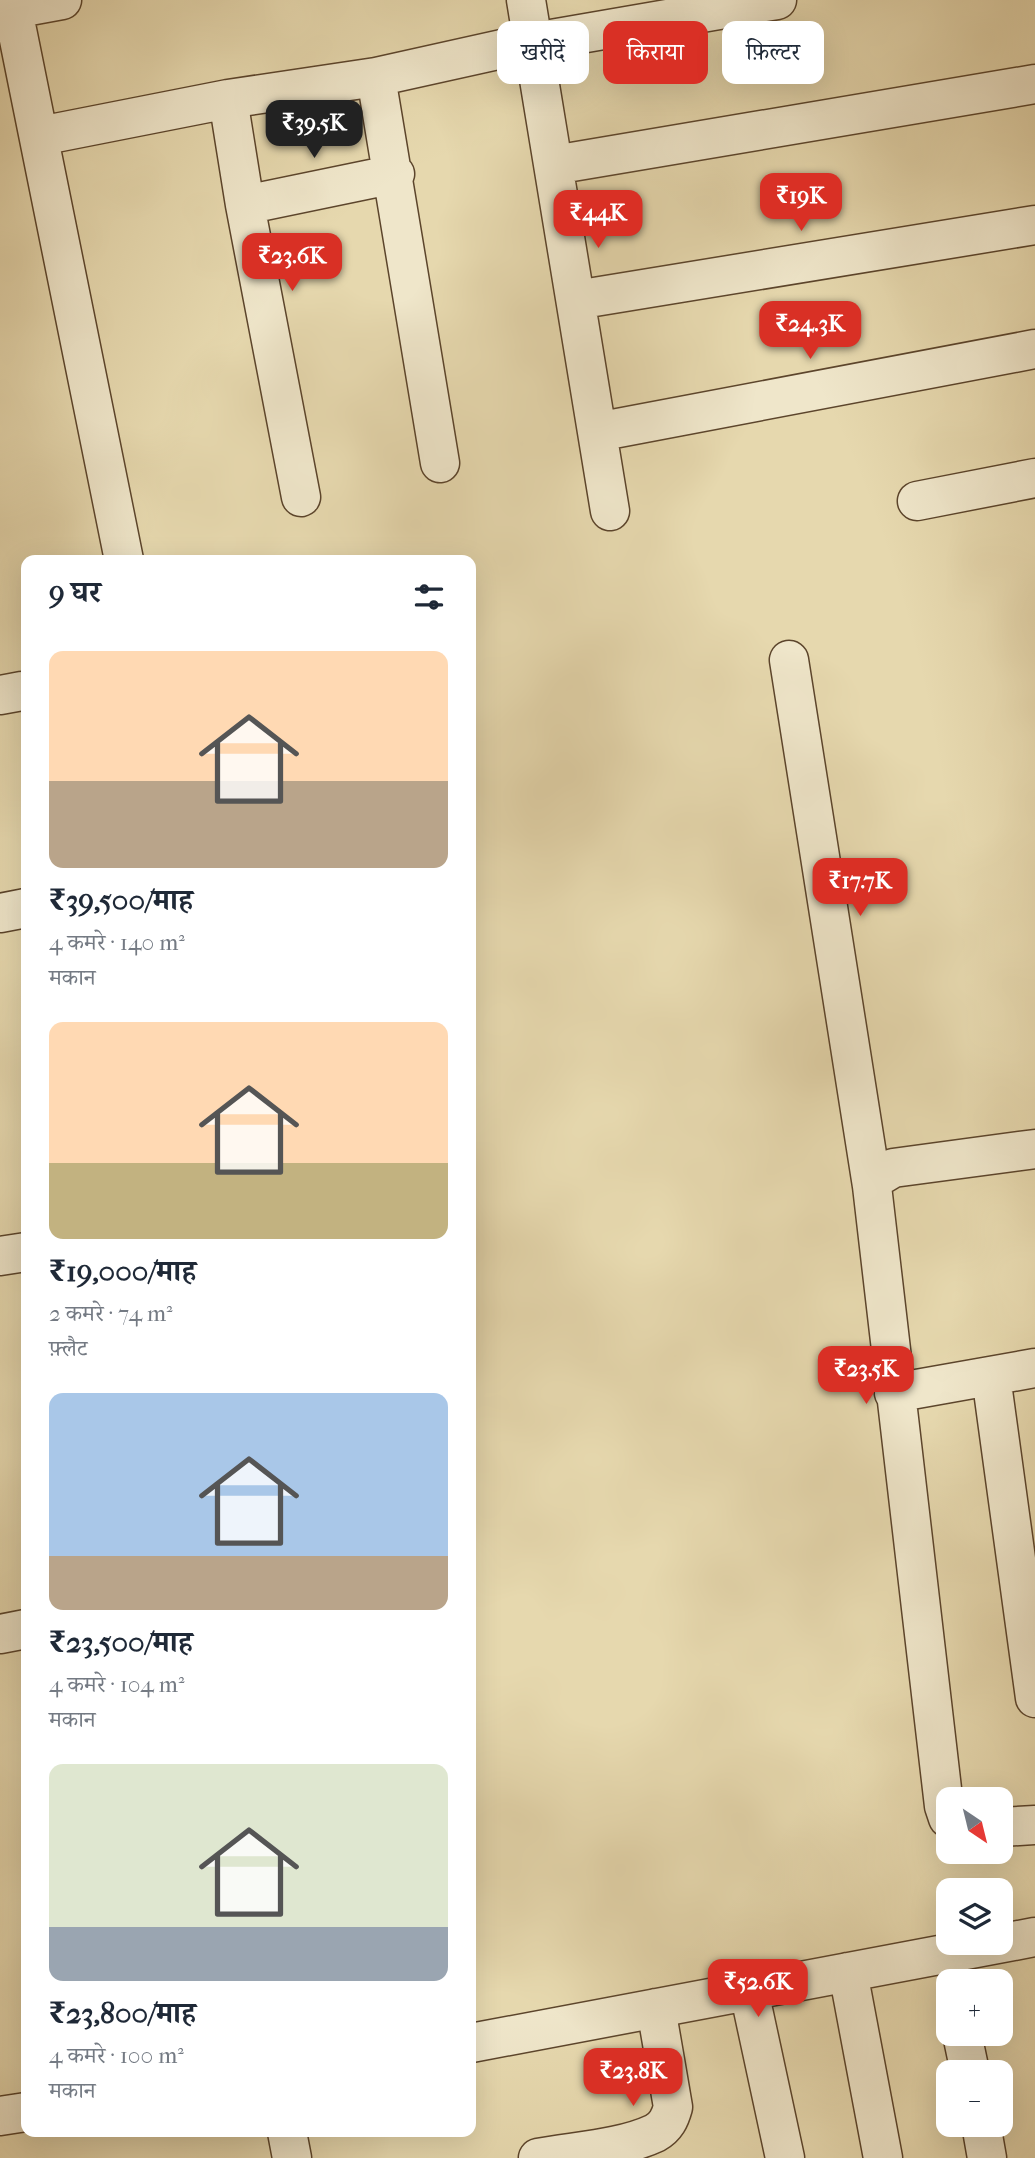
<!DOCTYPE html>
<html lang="hi">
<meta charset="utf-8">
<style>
body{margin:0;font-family:"IM FELL French Canon","Noto Serif Devanagari",serif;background:#f2f2f3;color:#1f2937;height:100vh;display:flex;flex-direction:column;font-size:26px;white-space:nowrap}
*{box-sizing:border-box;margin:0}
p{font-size:23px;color:#747a83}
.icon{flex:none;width:38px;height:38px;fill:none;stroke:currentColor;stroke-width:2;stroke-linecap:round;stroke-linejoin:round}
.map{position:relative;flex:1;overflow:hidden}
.drawer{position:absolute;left:21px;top:555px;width:455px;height:1582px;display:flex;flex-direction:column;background:#fff;border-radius:14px;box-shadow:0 7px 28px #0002}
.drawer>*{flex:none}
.hud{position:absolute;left:497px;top:21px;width:432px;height:63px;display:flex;gap:14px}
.needle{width:46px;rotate:145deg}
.fabs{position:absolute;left:936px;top:1787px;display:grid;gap:14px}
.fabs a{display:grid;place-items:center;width:77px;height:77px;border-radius:14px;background:#fff;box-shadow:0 7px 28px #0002;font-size:35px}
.price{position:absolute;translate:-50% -60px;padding:0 16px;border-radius:14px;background:#d93025;color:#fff;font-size:23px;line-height:46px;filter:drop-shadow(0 2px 4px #0008)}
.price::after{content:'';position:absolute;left:50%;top:42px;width:21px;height:16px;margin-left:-10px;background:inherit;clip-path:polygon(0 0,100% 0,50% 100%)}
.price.active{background:#222;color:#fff}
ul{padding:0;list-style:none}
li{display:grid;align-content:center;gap:14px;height:371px;padding:0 28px}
li span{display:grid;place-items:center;height:217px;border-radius:14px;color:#555}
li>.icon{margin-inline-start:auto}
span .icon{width:126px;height:126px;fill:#fffc;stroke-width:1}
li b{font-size:30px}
h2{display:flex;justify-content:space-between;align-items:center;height:84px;padding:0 28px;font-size:30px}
.pill{padding:0 24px;border-radius:14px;background:#fff;box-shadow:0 7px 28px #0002;font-size:24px;line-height:63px}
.pill.active{background:#d93025;color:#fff}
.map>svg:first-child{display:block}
</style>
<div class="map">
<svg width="1035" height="2158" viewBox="0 0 1035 2158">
<rect width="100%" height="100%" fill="#e6d8ae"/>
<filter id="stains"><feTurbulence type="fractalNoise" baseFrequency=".00286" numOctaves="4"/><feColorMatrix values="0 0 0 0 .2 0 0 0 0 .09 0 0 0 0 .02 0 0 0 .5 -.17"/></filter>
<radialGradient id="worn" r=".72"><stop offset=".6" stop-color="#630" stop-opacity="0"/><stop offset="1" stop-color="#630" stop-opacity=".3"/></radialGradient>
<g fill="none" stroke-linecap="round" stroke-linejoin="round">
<g stroke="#5c452c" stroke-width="41">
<path id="minor" d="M11,0L124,560
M526,0L610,511
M13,9L62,0
M376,77L440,463
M228,99L245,205L301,497
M40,136L228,99L376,77L534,42L777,0
M554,165L1035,84
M245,205L395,174
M576,300L1035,225
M597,432L1035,349
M917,501L1035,478
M789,660L872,1186
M0,695L22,691
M0,913L26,908
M0,1256L26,1252
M991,1376L1035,1698
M894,1393L1035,1368
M0,1634L26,1629
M948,1818L944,1806L872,1186L878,1177L893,1168L1035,1149
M1001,1827L1035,1825
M848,1972L883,2158
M749,1991L785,2158
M962,2034L970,2072
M471,2043L1035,1937
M0,2116L26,2112
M981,2124L987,2158
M287,2132L292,2158
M538,2158C575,2151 621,2149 655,2133C666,2127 670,2118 673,2107L656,2008"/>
</g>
<use href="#minor" stroke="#efe6ca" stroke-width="38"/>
</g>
<rect width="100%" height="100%" filter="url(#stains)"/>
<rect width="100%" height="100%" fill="url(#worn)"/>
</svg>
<div class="fabs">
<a><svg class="needle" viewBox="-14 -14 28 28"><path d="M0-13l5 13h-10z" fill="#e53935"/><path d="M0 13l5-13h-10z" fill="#747a83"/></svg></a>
<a><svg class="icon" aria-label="layers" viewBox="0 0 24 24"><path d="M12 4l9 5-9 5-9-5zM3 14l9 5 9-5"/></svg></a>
<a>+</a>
<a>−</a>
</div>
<b class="price active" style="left:314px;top:160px">₹39.5K</b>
<b class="price" style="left:801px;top:233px">₹19K</b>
<b class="price" style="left:598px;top:250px">₹44K</b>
<b class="price" style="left:292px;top:293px">₹23.6K</b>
<b class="price" style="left:810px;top:361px">₹24.3K</b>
<b class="price" style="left:860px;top:918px">₹17.7K</b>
<b class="price" style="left:866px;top:1406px">₹23.5K</b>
<b class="price" style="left:758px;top:2019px">₹52.6K</b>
<b class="price" style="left:633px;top:2108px">₹23.8K</b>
<div class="hud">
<a class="pill">खरीदें</a>
<a class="pill active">किराया</a>
<a class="pill">फ़िल्टर</a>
</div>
<section class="drawer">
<h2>9 घर<svg class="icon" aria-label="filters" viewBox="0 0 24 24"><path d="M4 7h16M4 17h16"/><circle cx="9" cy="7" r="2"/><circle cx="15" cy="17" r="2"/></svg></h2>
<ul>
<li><span style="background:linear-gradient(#ffd9b3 60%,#b9a48a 0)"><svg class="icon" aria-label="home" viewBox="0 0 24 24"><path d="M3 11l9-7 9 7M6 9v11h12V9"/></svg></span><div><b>₹39,500/माह</b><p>4 कमरे · 140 m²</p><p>मकान</p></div></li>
<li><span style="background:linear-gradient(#ffd9b3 65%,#c2b280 0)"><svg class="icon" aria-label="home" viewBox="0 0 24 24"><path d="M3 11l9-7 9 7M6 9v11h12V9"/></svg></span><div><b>₹19,000/माह</b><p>2 कमरे · 74 m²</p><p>फ़्लैट</p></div></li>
<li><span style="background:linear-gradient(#a9c7e8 75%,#b9a48a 0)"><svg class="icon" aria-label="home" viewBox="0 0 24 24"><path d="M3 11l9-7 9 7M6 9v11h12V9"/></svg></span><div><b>₹23,500/माह</b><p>4 कमरे · 104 m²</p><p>मकान</p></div></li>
<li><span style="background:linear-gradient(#dfe7d0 75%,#9aa5b1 0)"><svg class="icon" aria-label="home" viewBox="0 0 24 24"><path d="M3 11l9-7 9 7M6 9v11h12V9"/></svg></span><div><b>₹23,800/माह</b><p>4 कमरे · 100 m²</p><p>मकान</p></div></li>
</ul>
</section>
</div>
